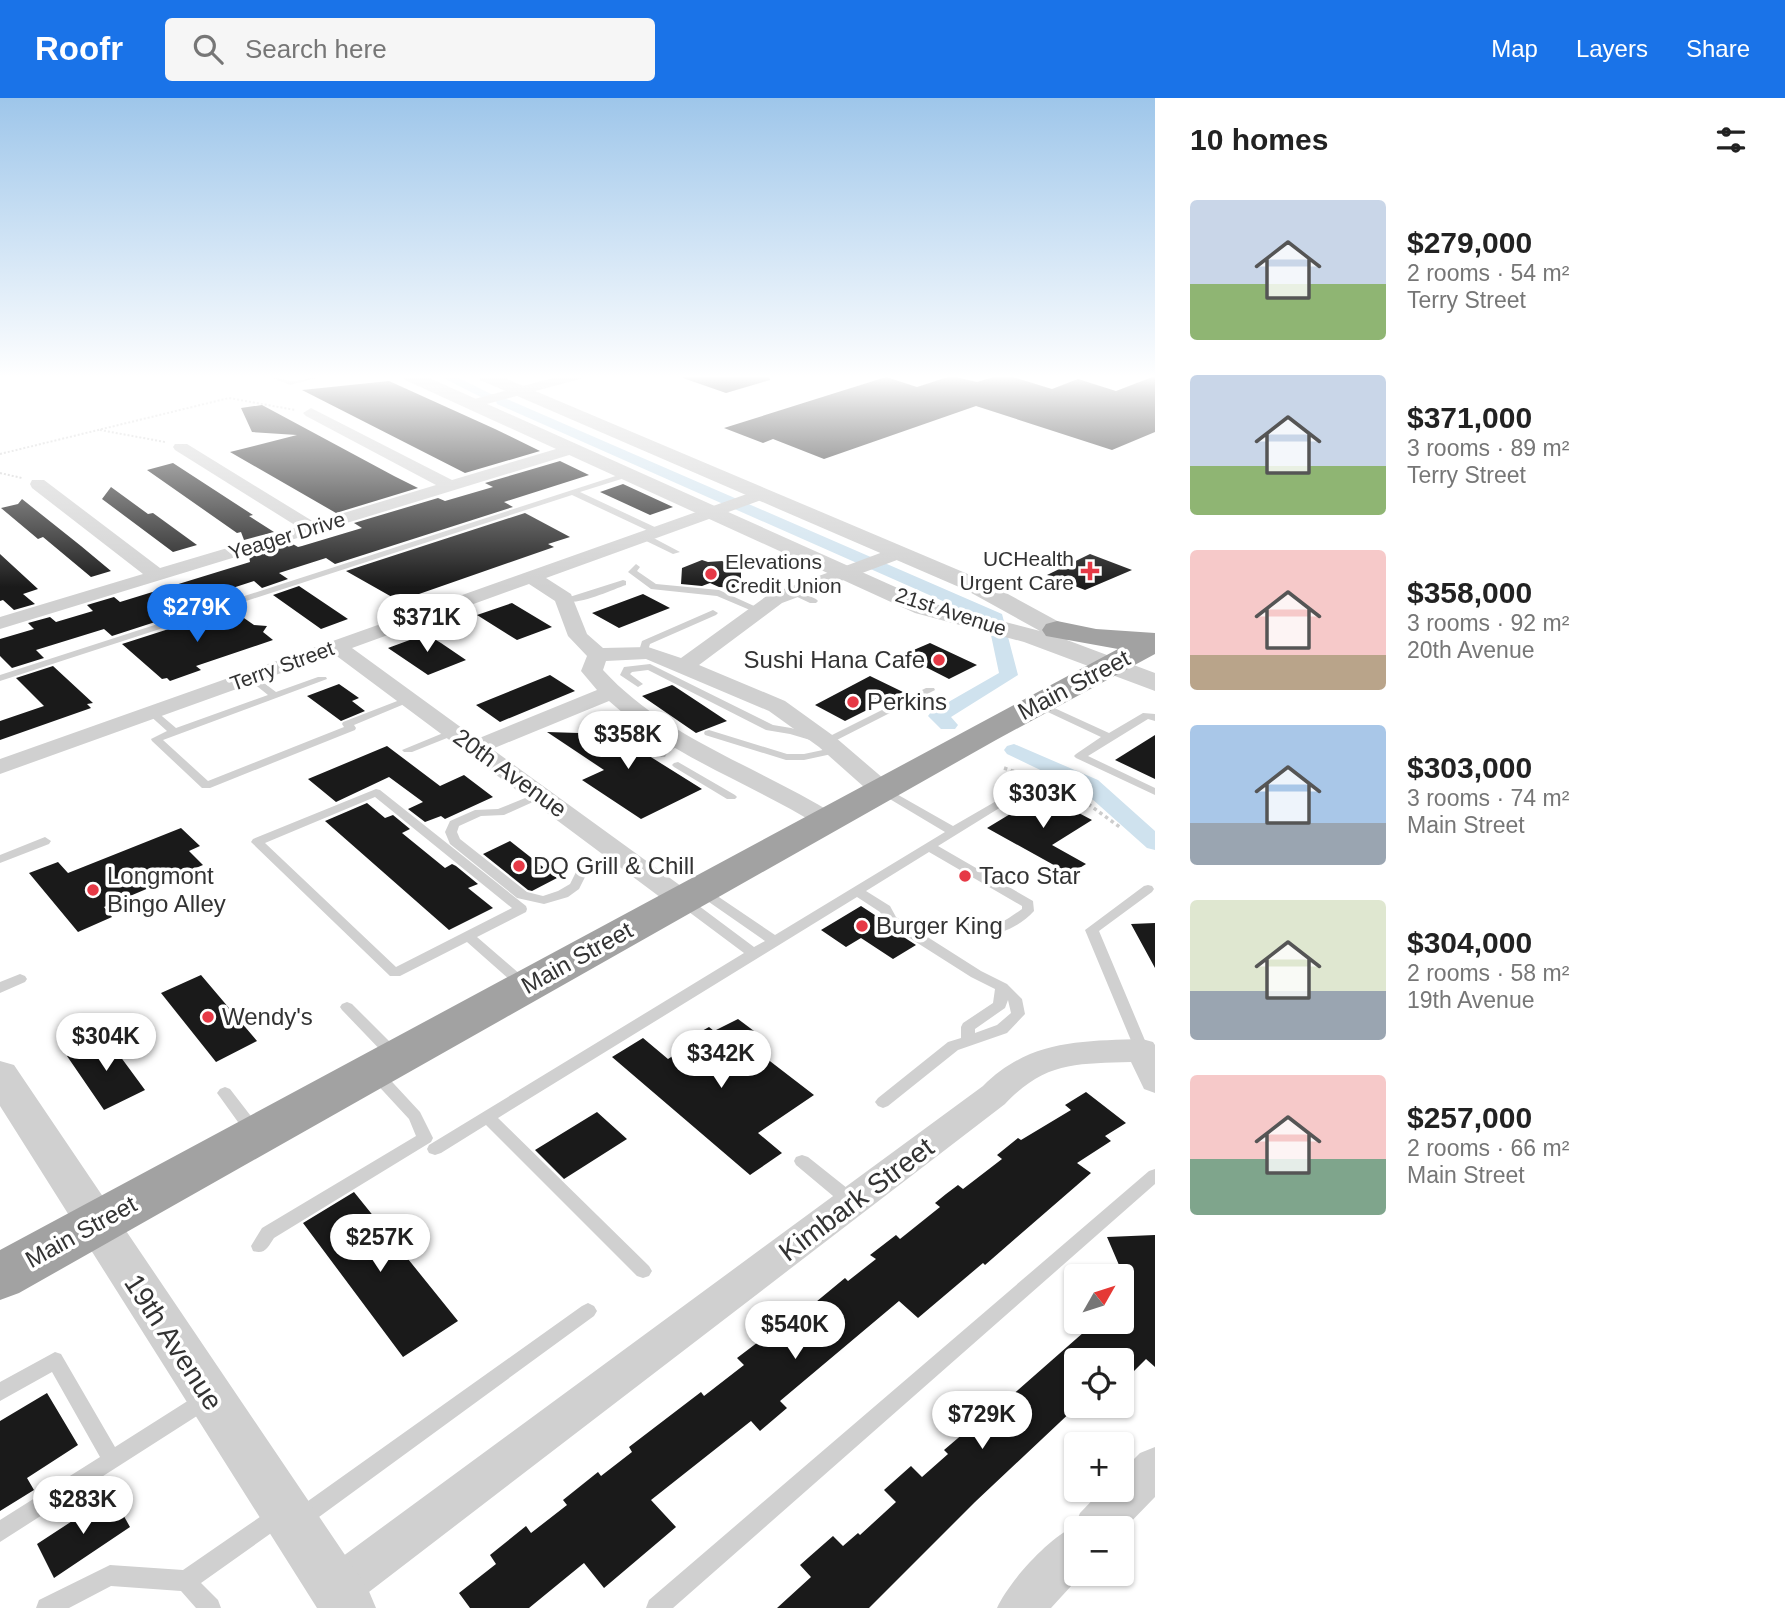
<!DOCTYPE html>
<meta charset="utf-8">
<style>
body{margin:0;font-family:Arial,sans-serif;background:#f6f6f6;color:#222;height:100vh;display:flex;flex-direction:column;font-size:26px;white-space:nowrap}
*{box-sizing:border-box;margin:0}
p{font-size:23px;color:#767676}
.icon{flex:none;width:38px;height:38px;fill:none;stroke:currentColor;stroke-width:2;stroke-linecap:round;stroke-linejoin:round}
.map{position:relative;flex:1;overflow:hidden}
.details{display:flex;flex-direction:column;background:#fff;width:630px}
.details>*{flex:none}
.needle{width:46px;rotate:51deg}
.buttons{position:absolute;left:1064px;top:1166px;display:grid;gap:14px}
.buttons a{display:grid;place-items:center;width:70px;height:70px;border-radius:7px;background:#fff;box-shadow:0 2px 5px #0004;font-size:35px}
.price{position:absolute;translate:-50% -60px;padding:0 16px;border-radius:24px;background:#fff;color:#222;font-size:23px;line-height:46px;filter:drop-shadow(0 2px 4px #0008)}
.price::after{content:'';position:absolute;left:50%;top:42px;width:21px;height:16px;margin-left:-10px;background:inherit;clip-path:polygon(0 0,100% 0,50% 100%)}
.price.selected{background:#1a73e8;color:#fff}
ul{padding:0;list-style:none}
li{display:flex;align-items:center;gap:21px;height:175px;padding:0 35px}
li span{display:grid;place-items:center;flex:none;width:196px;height:140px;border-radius:7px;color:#555}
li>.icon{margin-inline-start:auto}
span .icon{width:84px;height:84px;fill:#fffc;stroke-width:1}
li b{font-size:30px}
h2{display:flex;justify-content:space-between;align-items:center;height:84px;padding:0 35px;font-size:30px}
header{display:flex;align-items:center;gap:42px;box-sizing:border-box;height:98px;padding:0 35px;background:#1a73e8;color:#fff}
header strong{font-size:33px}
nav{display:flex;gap:38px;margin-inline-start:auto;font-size:24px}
.search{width:490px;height:63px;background:#f6f6f6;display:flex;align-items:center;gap:18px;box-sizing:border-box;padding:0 24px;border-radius:7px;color:#767676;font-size:26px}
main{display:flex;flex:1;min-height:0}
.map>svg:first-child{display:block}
</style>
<header>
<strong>Roofr</strong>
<div class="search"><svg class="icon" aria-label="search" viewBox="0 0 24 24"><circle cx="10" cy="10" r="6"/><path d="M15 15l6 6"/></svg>Search here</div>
<nav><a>Map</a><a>Layers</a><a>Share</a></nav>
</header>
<main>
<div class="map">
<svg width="1155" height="1510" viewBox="0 0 1155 1510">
<rect width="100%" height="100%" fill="#fff"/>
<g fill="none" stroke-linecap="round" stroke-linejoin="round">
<path fill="#cfe2ee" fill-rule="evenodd" d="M439,278H455L493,297L491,300H483Z
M502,299L1002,516L1018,577L951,619L958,627L955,631H941L928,618L931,614L999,575L988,523L497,306L496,303Z
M1014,646L1098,682L1155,733V752L1147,750L1082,692L1007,656L1004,652L1007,648Z"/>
</g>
<path fill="#1a1a1a" d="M684,278H769L770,282L726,295L683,280Z
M951,278L977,284L997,278H1009L1052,291L1078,281L1116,293L1155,278V334L1112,352L976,308L824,361L773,341L763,345L724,330L886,279L917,289Z
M389,283L495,331L540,353L465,375L302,292Z
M262,307L394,378L418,390L336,415L230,354L297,337L252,334L241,310Z
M560,363L589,377L504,404L513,409L335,466L326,460L279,475L288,481L262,490L254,483L211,497L220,503L112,538L104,531L36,552L44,560L12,570L0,558V541L34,531L28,525L50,519L56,524L93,513L87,507L114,499L120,504L250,464L249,458L291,445L298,449L302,448L362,430L354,425L438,400L445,403L493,389L485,385Z
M173,365L253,417L249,418L274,434L244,442L241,434L237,435L147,372Z
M623,386L673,409L650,417L600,394Z
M111,389L148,416L153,415L197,447L173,454L102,401Z
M22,401L81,448L111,473L91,479L43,439L38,441L1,410L18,406Z
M525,415L570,439L548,446L554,449L399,503L346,473Z
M0,456L38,491L23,496L35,506L14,512L3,502L0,503Z
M1090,456L1132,472L1085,492L1047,477Z
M702,462L708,464L722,463L741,472V490L719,489L710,485L702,488L681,486L682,470Z
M299,488L348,521L321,531L273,497Z
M643,496L670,510L619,530L592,515Z
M512,505L552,529L517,542L477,517Z
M231,511L254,527L267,528L263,534L273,542L196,568L201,572L170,583L167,580L162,581L122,546Z
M426,536L441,545L466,562L428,577L388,550Z
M930,545L977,567L949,581L902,557Z
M53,568L93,605L87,606L91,610L0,642V623L44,608L16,580Z
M550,577L575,593L500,624L476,607Z
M870,578L903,594L845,623L815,607Z
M339,586L359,600L352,603L365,613L341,623L307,598Z
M672,587L674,588L727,623L696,635L642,598Z
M604,625L642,649L638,651L702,691L641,721L582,682L604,672L547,634L579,635Z
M1155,637V681L1115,662Z
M387,648L440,688L464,677L493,699L445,721L441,718L425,724L408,711L423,704L389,679L336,704L308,681Z
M1043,696L1092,722L1052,747L1086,766L1070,776L987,730Z
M367,705L385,720L393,717L410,731L402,735L445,770L452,766L456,768L478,786L468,790L493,810L449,832L325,723Z
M181,730L200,748L189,753L203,767L104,809L112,819L78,834L29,775L58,764L68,775Z
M510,743L557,780L532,793L528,792L483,756Z
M861,808L881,821L885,827L916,847L893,861L861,840L846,849L821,832Z
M1155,825V870L1131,826Z
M201,877L257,943L216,964L161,895Z
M738,921L754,933L741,941L814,997L758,1035L782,1055L750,1077L612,959L643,940L668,961L698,942L693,938L709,929L714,933Z
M106,939L145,992L104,1012L67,958Z
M1086,994L1126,1025L1105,1038L1111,1043L1077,1065L1091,1075L985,1167L983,1165L918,1220L899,1203L780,1303L787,1310L760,1333L751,1323L651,1402L676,1429L604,1490L584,1465L529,1510H470L459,1495L496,1466L490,1457L526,1428L531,1435L567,1407L563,1402L598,1374L601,1378L632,1354L629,1349L701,1294L704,1298L744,1267L737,1260L766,1238L770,1242L845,1180L848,1183L876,1161L870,1157L896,1137L900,1141L940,1109L935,1105L946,1096L958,1087L963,1091L1002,1061L997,1057L1018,1040L1021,1042L1071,1012L1065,1007Z
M597,1014L627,1041L564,1081L535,1052Z
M354,1094L458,1223L403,1259L303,1125Z
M1155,1137V1269L1146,1261L1133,1274L1122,1265V1262H1076V1309L975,1404L869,1510H777L811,1479L800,1467L833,1438L843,1448L858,1435L860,1437L896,1404L884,1392L911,1368L922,1379L948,1356L944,1352L971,1329L959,1318L982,1299L992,1309L1007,1296L1010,1299L1084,1234L1070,1223H1122V1174L1107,1139Z
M47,1295L78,1347L27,1380L34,1392L0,1413V1323Z
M112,1397L130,1429L54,1480L37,1446Z"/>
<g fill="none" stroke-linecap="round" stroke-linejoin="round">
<path stroke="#cdcdcd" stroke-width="2" stroke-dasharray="2 2" stroke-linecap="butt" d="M100,332L165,344
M0,356L229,300L295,312
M0,375L22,380"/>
<path stroke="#cdcdcd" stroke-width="3.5" stroke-dasharray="3.5 3.5" stroke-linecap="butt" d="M1004,670L1021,676
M1045,683L1080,700L1121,730"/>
<path fill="#d0d0d0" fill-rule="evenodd" d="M268,278C276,278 282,282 290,283C301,284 313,278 324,278L290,287Z
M628,374L632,376L631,378L580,394L659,431V435H653L572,397L0,583V577Z
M640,436H646L680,454L673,456L640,440Z
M636,466L640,469L637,473L656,486L719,492L765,513L763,515H757L717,498L651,491L628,474Z
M623,482L626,483V487C611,492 574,510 560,502Z
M794,491L816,501L818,503L816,505H810L791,496L789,494Z
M713,512L718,515L716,517L650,546L646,558H640L638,556L642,543Z
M650,566L773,627L791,630L826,640L926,590H934L935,592L827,647L790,636L766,632L648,572L632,574L630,576L643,586L638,589L620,577L624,569Z
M252,576L276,594L318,579H326L327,581L163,642L208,683L344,629L342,626L343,624L405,600H413L414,602L354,627L356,630L355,632L210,690H202L152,643L151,641L167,633L147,615L148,613H156L176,630L268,597L248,581V577Z
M1039,603L1109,635L1143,615L1155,616V623L1148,621L1088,658L1155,690V697L1076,660L1074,658L1076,656L1101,639L1035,608L1034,606Z
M453,631L457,632L458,634L457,636L412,654H404L402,652Z
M709,632L787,656H804L837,649L843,652L841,654L804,662H786L705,637L704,635L705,633Z
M680,641L684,642L685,644L684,646L668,653L665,659H657L655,657L659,649Z
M678,664L735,697L737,699L735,701H727L674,669L672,667L674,665Z
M1031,683L1035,684L1037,686L1035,688L938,748L1033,803L1034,813C1016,833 979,848 956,827L963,823C994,831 996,829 1022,811V808L929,754L866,793L890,808L896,819L981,873L1007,886L1022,901L1025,916L1007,935L958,952L888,1008L883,1010L878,1008L875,1004L878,1000L948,944L961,940V929L963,925L993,905L995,891L971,879L886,825L880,814L857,799L498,1020L649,1168L652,1173L649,1178L643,1180L637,1178L486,1027L441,1055L435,1057L429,1055L427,1051L429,1047L744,855L677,805L676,802L677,799H687L754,849L765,843L696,795L694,792L696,789H704L775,837L945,734L878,694L876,692L878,690H886L953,728ZM1008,902L1011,915L997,927L975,935V931L1005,910Z
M376,691L380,692L526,808L527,811L526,814L477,839L528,883L530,886L528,889H518L467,844L400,878H390L251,744L253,741ZM375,699L512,810L396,869L265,745Z
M540,694L544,695L546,697L544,699L504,717L481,718L459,728L457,734L460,741L527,794L543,798L558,793L570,786L576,774L617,753L621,752L627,756L585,779L579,791L568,799L544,806L517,800L450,746L445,734L450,723L475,712L498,711Z
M45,739L51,743L49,746L0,765V757Z
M1148,787L1152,788L1154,791L1152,794L1099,833L1149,952L1147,956L1142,957L1137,956L1135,952L1085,832L1144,788Z
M20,876L25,878L27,881L25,884L0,895V884Z
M347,904L352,906L399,953L401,957L399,961L394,962L389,961L342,912L340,909L342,906Z
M377,972L382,973L420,1014L433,1040L431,1044L274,1140C268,1149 265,1157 253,1153L251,1148L262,1130L416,1038L409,1021L372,981L370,977L372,973Z
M225,989L230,991L260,1030L262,1034L260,1038L254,1040L248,1038L220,999L217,995L220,991Z
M802,1057L808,1059L857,1098L859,1103L857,1108L851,1110L845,1108L796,1067L794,1063L796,1059Z
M1155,1071V1086L673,1510H646L649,1502L1149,1073Z
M588,1205L594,1208L597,1213L594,1218L308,1427L301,1430L294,1427L291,1420L294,1413L582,1208Z
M55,1254L61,1256L115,1349L197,1297L204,1294L211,1297L213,1303L211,1309L0,1444V1422L100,1359L52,1274L0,1303V1284Z
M277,1409L284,1412L287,1419L284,1426L201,1485L218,1502L221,1510H196L181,1493L111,1488L69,1510H36L39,1502L110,1467L183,1472L270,1412Z"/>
<path fill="#d0d0d0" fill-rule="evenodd" d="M560,278H582L580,281L472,310L465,306L467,303Z
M311,310L452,382L573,346L581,351L579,354L0,531V519L143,476L32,390L30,386L32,382H44L160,470L298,429L175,352L173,349L175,346H187L314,424L436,387L306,318L303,315Z
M761,391L767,392L770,396L767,400L546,480L571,496L587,536L603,550L648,549L681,560L768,497L891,451H905L907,455L905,459L782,505L699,567L785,603L835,639L891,687L894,692L891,697L882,699L873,697L819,649L769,613L646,561L606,563L603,572C665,640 759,669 836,717L840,722L836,727L827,730L818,727C750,685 669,657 609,603L492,651L692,796L696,802L692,808L682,811L672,808L334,556L0,676V661ZM529,486L555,503L568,538L587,558L581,573L597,592L477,641L352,550Z
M1142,941L1153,944L1155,947V995L1144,991L1131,964C1076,966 1046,963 1005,1006L352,1507C341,1510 331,1510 320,1507L313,1491L320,1475L983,988C1029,942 1080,943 1142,941Z
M1155,1349V1399L1122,1433V1430H1076V1475H1083L1051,1510H997C1008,1485 1048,1440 1074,1429L1080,1415L1103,1391H1122V1373L1140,1355Z"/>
<path fill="#d0d0d0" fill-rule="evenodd" d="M403,278H425L931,505L1040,533L966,492L480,282L478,278H500L982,482L1072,531L1075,536L1067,542L1155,575V593L1024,544L915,515L405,282Z
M0,963L14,967L368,1491L376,1510H317L0,1008Z"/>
<path fill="#a2a2a2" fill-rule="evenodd" d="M1057,523L1096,531L1155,535V556L996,642L19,1195L0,1202V1152L1118,551L1046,538L1042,532L1046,526Z"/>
</g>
<linearGradient id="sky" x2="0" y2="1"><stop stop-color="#9ec6ea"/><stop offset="0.57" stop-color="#fff"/><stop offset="1" stop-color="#fff" stop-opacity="0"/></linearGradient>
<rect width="1155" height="489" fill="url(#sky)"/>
<g fill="#e63946" stroke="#fff" stroke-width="2.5">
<path d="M1086.5 462.5h7v7h7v7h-7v7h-7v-7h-7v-7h7z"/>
<circle cx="711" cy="476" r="7"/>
<circle cx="939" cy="562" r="7"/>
<circle cx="853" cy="604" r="7"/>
<circle cx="519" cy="768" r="7"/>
<circle cx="965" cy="778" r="7"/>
<circle cx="93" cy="792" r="7"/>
<circle cx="862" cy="828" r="7"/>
<circle cx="208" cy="919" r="7"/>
</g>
<g text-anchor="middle" stroke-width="7" stroke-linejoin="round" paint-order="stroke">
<g font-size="21" fill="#333" stroke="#fff">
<text transform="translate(287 438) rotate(-17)" y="7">Yeager Drive</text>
<text transform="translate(951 514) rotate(18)" y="7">21st Avenue</text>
<text transform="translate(282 568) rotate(-20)" y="7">Terry Street</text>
</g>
<g font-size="21" fill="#333" stroke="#fff" text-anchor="end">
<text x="1074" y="468">UCHealth<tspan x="1074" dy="24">Urgent Care</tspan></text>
<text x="725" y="471" text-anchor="start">Elevations<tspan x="725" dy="24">Credit Union</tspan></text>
</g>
<g font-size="24" fill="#333" stroke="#fff" text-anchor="start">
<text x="925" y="570" text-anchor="end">Sushi Hana Cafe</text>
<text x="867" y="612">Perkins</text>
<text x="533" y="776">DQ Grill &amp; Chill</text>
<text x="107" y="786">Longmont<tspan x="107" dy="28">Bingo Alley</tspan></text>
<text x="979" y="786">Taco Star</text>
<text x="876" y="836">Burger King</text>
<text x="222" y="927">Wendy's</text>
</g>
<g font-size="24" fill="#333" stroke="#fff">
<text transform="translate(1074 587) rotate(-28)" y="8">Main Street</text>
<text transform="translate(510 675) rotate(36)" y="8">20th Avenue</text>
<text transform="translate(577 860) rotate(-29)" y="8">Main Street</text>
<text transform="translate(81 1134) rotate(-29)" y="8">Main Street</text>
</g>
<g font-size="28" fill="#333" stroke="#fff">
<text transform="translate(856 1101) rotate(-37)" y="10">Kimbark Street</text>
<text transform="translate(174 1244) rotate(57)" y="10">19th Avenue</text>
</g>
</g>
</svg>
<div class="buttons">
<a><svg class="needle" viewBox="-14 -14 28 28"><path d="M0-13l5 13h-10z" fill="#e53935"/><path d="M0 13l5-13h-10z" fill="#767676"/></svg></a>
<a><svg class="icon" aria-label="locate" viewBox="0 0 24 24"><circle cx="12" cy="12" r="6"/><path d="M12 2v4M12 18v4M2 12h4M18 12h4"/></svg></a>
<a>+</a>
<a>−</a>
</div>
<b class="price selected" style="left:197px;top:546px">$279K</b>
<b class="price" style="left:427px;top:556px">$371K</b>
<b class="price" style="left:628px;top:673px">$358K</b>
<b class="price" style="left:1043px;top:732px">$303K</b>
<b class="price" style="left:106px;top:975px">$304K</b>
<b class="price" style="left:721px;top:992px">$342K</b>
<b class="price" style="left:380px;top:1176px">$257K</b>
<b class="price" style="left:795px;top:1263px">$540K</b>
<b class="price" style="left:982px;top:1353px">$729K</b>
<b class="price" style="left:83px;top:1438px">$283K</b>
</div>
<section class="details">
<h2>10 homes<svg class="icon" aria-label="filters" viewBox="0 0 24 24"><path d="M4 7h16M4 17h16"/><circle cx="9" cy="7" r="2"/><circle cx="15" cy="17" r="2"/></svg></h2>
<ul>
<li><span style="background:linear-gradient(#c9d6e8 60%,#8fb573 0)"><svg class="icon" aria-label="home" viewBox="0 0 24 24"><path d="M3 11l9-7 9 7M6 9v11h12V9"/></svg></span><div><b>$279,000</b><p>2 rooms · 54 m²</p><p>Terry Street</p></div></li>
<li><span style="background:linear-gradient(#c9d6e8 65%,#8fb573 0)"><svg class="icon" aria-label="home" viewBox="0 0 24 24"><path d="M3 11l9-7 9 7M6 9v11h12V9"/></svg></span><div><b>$371,000</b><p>3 rooms · 89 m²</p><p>Terry Street</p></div></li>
<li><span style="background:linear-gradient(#f6c9c9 75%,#b9a48a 0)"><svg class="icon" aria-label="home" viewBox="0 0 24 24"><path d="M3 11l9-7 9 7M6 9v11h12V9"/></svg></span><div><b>$358,000</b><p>3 rooms · 92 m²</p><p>20th Avenue</p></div></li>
<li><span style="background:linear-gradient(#a9c7e8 70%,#9aa5b1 0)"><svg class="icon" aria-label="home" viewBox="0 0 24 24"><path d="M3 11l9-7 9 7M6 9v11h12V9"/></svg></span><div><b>$303,000</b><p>3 rooms · 74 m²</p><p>Main Street</p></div></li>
<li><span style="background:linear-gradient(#dfe7d0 65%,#9aa5b1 0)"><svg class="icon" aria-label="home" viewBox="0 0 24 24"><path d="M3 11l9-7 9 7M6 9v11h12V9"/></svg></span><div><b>$304,000</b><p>2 rooms · 58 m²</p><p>19th Avenue</p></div></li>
<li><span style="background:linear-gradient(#f6c9c9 60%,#7fa58c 0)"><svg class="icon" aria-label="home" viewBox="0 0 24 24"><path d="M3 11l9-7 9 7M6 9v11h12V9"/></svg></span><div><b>$257,000</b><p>2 rooms · 66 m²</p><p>Main Street</p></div></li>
</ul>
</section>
</main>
